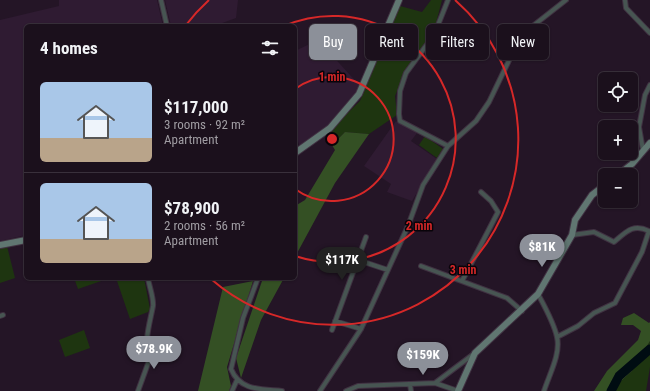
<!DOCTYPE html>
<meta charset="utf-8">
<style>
body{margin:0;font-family:"Roboto Condensed",sans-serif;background:#241925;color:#f1f3f6;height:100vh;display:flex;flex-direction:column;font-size:15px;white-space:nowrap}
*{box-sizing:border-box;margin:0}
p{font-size:13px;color:#a09da3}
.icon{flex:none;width:22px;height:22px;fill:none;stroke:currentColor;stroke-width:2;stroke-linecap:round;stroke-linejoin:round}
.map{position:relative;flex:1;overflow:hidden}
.side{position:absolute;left:24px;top:24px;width:273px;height:256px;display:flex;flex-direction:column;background:#1b101c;border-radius:6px;box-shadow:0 1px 3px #0004,0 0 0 1px #39303b}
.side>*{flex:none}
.top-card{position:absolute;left:309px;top:24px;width:281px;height:36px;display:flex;gap:8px}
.buttons{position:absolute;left:598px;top:72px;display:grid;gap:8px}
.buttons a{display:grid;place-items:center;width:40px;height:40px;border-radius:6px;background:#1b101c;box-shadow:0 1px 3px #0004,0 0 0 1px #39303b;font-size:20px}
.price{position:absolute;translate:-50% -34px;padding:0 9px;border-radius:14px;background:#8c9099;color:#fff;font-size:13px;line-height:26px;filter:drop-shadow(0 1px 2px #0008)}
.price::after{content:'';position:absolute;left:50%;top:24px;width:12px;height:9px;margin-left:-6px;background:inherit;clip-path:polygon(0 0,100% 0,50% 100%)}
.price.active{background:#222;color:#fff}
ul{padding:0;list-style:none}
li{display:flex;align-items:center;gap:12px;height:100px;padding:0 16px}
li+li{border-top:1px solid #39303b}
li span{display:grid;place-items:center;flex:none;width:112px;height:80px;border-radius:6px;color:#555}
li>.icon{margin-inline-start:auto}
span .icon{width:48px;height:48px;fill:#fffc;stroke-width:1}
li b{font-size:17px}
h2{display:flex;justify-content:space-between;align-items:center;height:48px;padding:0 16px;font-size:17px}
.tag{padding:0 14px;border-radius:6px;background:#1b101c;box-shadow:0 1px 3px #0004,0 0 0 1px #39303b;font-size:14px;line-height:36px}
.tag.active{background:#8c9099;color:#fff}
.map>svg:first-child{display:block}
</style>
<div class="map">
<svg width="650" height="391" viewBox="0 0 650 391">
<rect width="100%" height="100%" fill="#241526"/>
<path fill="#2f1b32" d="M59,0H157L163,26H26V235L0,241V20L59,6Z
M165,0H238L236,18L214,26H171Z
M318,40L361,87L329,126L300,148L295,131V51Z
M396,121L417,133L411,141L437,159L412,201L387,192L391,184L364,166Z"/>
<path fill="#1e3510" d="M431,0H442L434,31L407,67L395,96L397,115L369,134L345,132L332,145L325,135L360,101L400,6L422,12Z
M425,136L443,149L437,158L419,145Z
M7,246L15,278L0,283V248Z
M74,278H110L78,289Z
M116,278H144L150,309L148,312L130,319Z
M84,330L90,348L65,357L59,340Z
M650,341V367L646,391H615L620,382L632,371L637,355L645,349Z"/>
<path fill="#345024" d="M345,132L369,134L335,183L295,257V206L305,200L335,150L332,145Z
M263,278H284L261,320L241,378L236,358Z
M253,281L227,367L231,386L229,391H198L223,287Z
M634,313L649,323L650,322V341L645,349L637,355L632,371L620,382L615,391H594L607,371L638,340L641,331L633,325H621L623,318Z"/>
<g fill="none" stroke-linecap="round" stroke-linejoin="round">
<path stroke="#000c12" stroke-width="9" d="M611,391L619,376L650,349"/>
<g stroke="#403242" stroke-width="6">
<path id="street" d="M161,0L167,26
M625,0L626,8L650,33
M448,146L400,121L399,114L400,91L406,73L434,35L448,0
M643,150L639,127L645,95L650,85
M358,260L388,270
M421,266L507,298L522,311
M258,278L243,318L231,369C240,391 261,389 282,391
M462,281L498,212L491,201L481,192
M538,294C545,307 554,323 557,337C561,354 549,375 544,391
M0,316L3,315
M335,321L361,329
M332,330L366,237
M557,337L578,326L594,313L615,303L642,252L649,231C633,223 626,232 614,242L594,232L572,235
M435,383L475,353
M410,384L411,391
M138,391L150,358C143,342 150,323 153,306C154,298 149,286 148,278
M232,391L237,380
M320,391L361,329L408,226L423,185L448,146L476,121L489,102L515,48L529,29L566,0
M346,391L358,386L435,383L458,391"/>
</g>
<g stroke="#403242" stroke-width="8">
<path id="secondary" d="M295,153L330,128L359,94L399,0
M618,175L632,164L650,143
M0,245L26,240
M458,391L475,353L538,294L572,235L575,220L592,195L605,185"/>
</g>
<use href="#street" stroke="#475552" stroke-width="4"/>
<use href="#secondary" stroke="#607671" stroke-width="6"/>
</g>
<g fill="none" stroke="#d62828" stroke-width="2">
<path d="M295 89A62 62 0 1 1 295 189"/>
<path d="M284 26A123 123 0 1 1 295 256"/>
<path d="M186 25A185 185 0 0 1 209 0M455 0A185 185 0 0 1 211 279"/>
</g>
<circle cx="332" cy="139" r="6" fill="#d62828" stroke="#09040a" stroke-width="2"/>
<g font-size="12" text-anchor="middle" font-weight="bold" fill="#d62828" stroke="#09040a" stroke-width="3" stroke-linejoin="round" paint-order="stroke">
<text x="332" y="81">1 min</text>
<text x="419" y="230">2 min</text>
<text x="463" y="274">3 min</text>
</g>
</svg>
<div class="buttons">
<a><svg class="icon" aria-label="locate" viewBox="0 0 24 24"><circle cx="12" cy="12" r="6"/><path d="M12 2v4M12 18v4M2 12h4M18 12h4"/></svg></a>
<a>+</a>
<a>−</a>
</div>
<b class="price" style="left:542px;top:268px">$81K</b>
<b class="price active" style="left:342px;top:281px">$117K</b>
<b class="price" style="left:154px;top:370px">$78.9K</b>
<b class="price" style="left:423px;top:376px">$159K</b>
<div class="top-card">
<a class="tag active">Buy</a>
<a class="tag">Rent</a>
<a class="tag">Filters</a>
<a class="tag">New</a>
</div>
<section class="side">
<h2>4 homes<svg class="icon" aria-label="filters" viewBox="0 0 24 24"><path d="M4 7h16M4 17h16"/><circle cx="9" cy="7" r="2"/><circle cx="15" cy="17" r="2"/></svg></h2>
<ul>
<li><span style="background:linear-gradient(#a9c7e8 70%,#b9a48a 0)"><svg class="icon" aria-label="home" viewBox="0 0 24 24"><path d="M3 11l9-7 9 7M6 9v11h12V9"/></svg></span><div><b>$117,000</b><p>3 rooms · 92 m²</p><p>Apartment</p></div></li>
<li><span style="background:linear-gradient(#a9c7e8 70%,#b9a48a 0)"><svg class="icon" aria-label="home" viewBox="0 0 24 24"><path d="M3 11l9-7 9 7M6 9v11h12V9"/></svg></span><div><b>$78,900</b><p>2 rooms · 56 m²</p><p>Apartment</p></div></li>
</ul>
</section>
</div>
